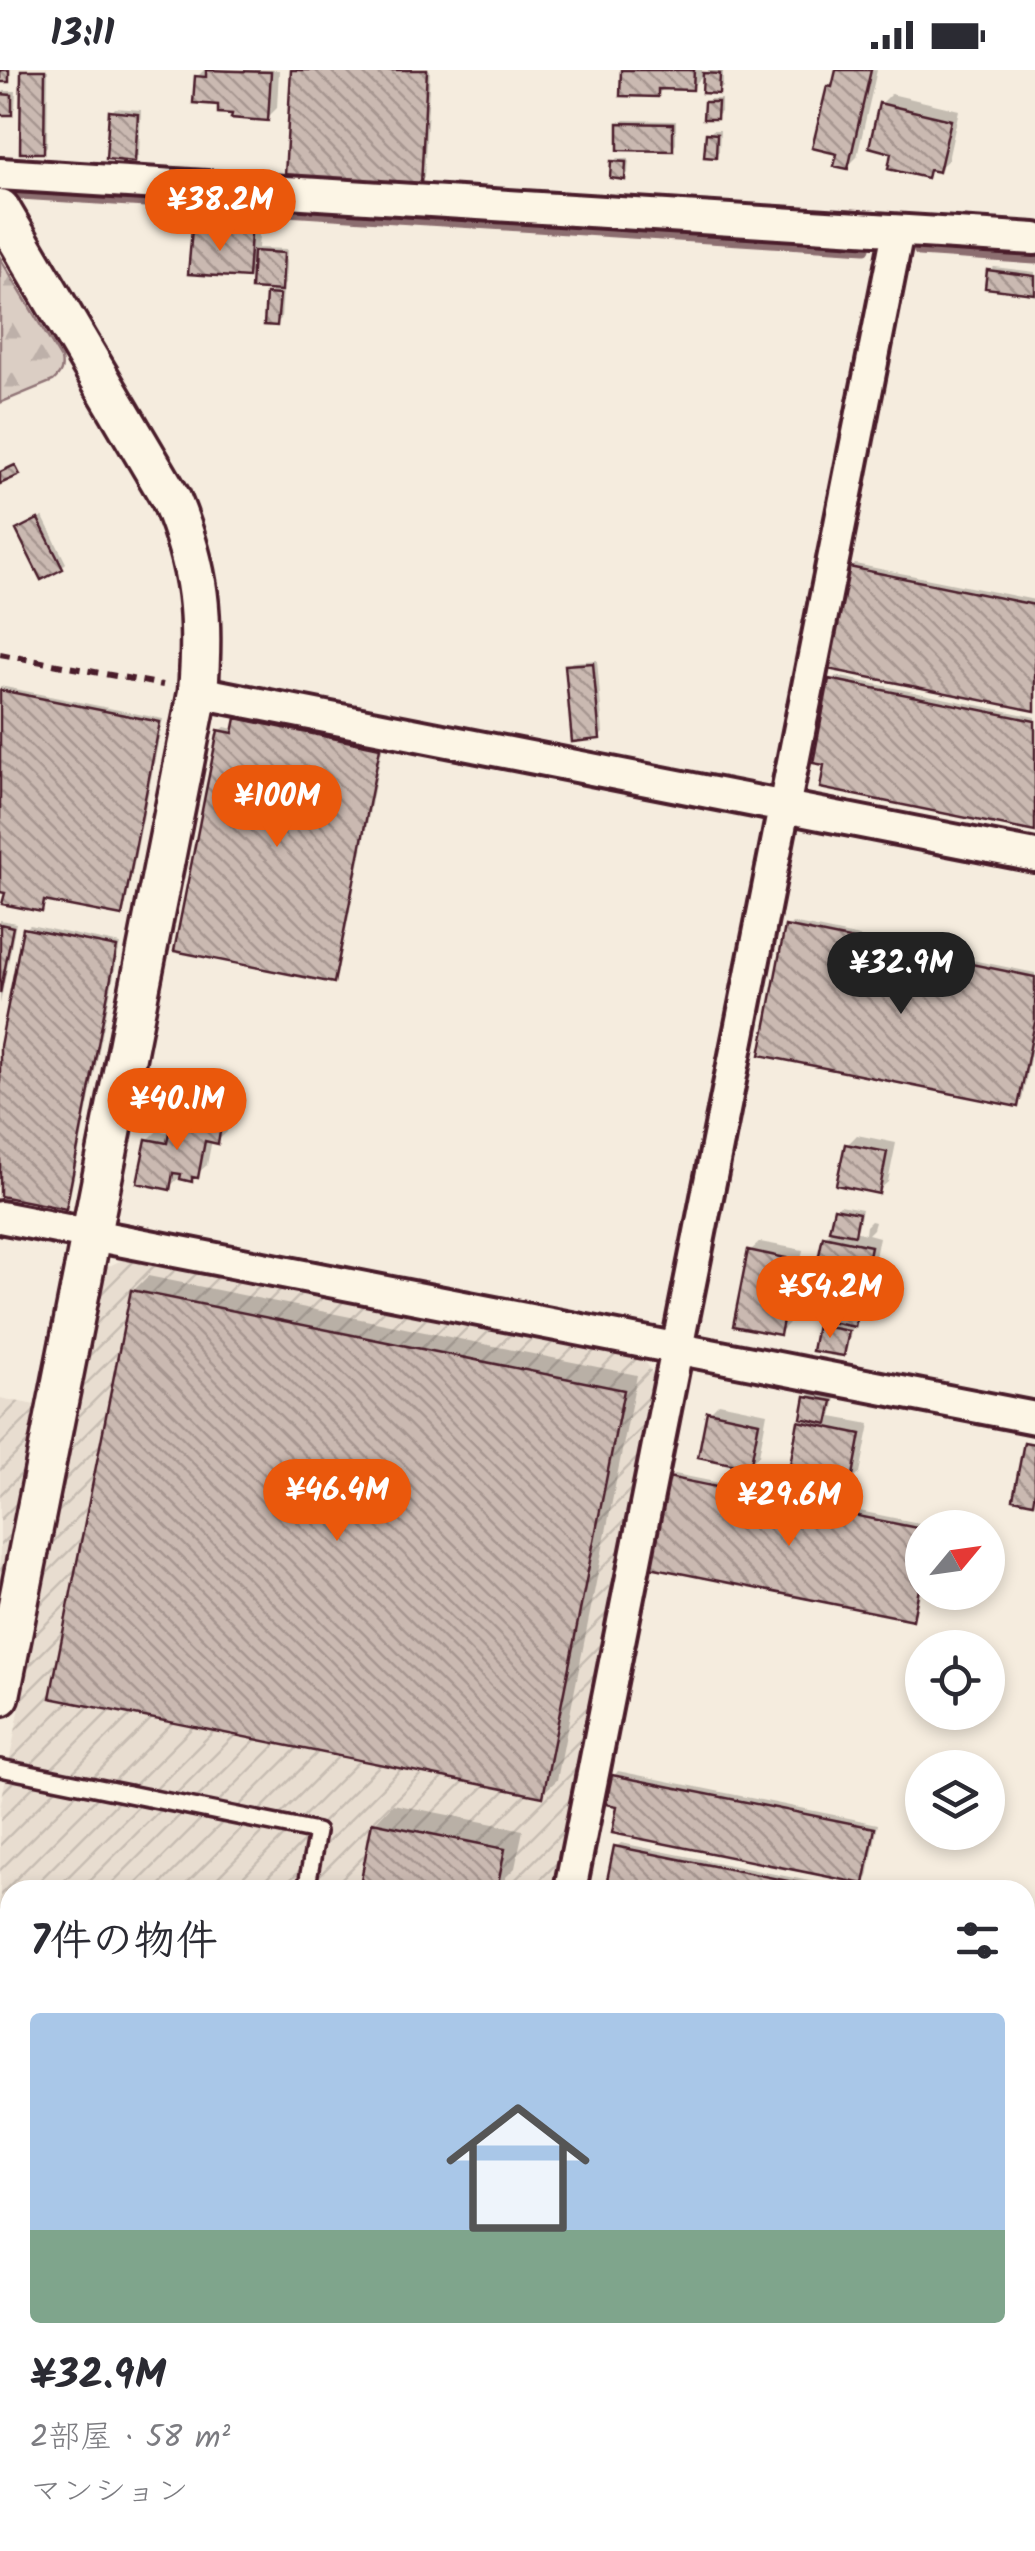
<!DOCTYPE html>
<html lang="ja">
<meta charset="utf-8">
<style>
body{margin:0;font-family:Kalam,"Klee One",sans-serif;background:#f2f2f3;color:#2b2b33;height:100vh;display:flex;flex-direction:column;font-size:38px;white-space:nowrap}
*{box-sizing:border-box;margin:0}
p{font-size:32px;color:#7c7c81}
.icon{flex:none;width:55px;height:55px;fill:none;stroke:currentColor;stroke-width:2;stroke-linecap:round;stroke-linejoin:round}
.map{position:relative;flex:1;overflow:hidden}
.panel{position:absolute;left:0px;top:1810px;width:1035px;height:672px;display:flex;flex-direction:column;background:#fff;border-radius:30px 30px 0 0;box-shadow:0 5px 15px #0003}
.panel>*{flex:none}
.needle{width:65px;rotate:61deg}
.tools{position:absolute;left:905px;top:1440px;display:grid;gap:20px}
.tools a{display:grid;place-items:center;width:100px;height:100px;border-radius:50%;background:#fff;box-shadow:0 5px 15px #0003;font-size:50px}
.price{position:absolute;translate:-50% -85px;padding:0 22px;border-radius:35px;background:#ea580c;color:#fff;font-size:32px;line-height:65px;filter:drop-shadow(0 2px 5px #0008)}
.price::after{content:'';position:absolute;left:50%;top:60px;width:30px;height:22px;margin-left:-15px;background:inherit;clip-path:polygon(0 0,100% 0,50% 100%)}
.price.current{background:#222;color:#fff}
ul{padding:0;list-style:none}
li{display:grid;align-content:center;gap:20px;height:530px;padding:0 30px}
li+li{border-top:2px solid #e1e1e2}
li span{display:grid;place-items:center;height:310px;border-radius:10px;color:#555}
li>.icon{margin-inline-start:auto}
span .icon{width:180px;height:180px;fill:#fffc;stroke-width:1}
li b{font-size:42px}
h2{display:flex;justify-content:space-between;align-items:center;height:120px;padding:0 30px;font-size:42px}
.status{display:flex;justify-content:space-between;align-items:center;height:70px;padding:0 50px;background:#fff;direction:ltr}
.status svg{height:28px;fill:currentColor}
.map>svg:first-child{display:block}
</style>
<div class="status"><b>13:11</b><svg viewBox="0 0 49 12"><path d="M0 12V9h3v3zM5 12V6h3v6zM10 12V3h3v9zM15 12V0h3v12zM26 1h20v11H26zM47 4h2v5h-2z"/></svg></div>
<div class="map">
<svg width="1035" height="2481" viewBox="0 0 1035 2481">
<defs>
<pattern id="industrial-furrows" width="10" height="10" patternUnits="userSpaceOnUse" patternTransform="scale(2.5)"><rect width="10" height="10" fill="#e8ddd0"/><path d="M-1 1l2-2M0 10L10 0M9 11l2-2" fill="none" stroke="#c8bdb3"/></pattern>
<pattern id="forest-firs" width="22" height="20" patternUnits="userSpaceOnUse" patternTransform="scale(2.5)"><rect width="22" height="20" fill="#dbcec4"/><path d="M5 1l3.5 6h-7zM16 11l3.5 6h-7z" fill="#bdb0a9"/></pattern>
<pattern id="building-back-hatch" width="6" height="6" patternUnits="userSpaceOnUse" patternTransform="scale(2.5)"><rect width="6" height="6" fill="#cab9b1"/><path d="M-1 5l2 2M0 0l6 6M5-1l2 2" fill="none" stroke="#a69690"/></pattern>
</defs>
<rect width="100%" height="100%" fill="#f5ecde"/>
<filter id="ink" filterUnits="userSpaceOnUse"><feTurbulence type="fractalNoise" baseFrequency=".01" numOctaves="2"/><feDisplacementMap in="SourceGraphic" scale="20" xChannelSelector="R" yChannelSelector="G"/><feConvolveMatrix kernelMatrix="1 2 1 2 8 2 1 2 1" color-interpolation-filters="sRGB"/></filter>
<g filter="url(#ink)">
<path fill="url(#industrial-furrows)" d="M126,1188L644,1289L654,1306L552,1820H10V2163L0,2162V1738L107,1197Z
M0,1328L35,1335L0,1513Z"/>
<path fill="url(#forest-firs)" stroke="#927678" stroke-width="2.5" d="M0,188L61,289C63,299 61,304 53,311L0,333Z"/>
<path fill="#0003" d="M23,0H48L47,76L43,81Z
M204,0H279L277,38L267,48L221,33L197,7Z
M294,0H430L424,108L420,112Z
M623,0H702V7L692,17H665L657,25Z
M709,0L723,1V17L718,21L705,5Z
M839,0H877L857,87L847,97L840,82L829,17L836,10Z
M4,21H16L15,38L11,42H0V25Z
M891,24L959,40L948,90L938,99L933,98L926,105L894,81L881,34Z
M710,29H721V42L716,47L706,33Z
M115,38L141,40L139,85L134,89L111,43Z
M625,50L676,51V74L672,79L620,54Z
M713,60H720L719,81L715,85L709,64Z
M617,88L629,89L628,103L624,107L613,92Z
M204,150L260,154L258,178L287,179L285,214L278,221H283L281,249L276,253L268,225L275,218L254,199L247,206L194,160Z
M994,197L1035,202V222L989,201Z
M43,447L66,493L62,497L19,460Z
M855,494L1035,530V638L851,498Z
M597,590L603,663L599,667L568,596L572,592Z
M836,606L1035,647V759L831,611Z
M0,616L163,649L125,839L121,844L46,829L45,835L41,839L8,821L0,819Z
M243,645L383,674L337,906L333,910L220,661L225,657L237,660L239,650Z
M0,850L16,853L0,934Z
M792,853L1035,903V962L1022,1030L1017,1034L788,858Z
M30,855L120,874L69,1132L65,1136L0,1123V988L25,859Z
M184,1037L230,1047L227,1062L217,1071L212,1070L207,1095L191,1109L180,1107L169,1117L148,1070L158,1060L171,1063L174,1047Z
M857,1065L896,1073L888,1112L878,1121L847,1075Z
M840,1135L862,1139L858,1158L855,1161L865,1164L866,1156L871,1151L875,1152L873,1159L868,1164L879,1167L864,1244L853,1254L847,1279L843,1284L820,1256L828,1249L825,1167L832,1160L836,1139Z
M760,1172L803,1180L789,1253L779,1263L750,1181Z
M148,1206L637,1305L557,1710L542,1724L133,1221Z
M812,1323L836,1328L832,1347L870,1354L860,1403L850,1413L827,1400L800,1352L803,1350L808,1327Z
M719,1333L767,1343L759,1385L749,1395L709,1343Z
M773,1398L784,1401L782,1412L777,1416L769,1403Z
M675,1404L934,1456L922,1458V1513L916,1543L912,1548L670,1408Z
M618,1701L878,1754L868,1807L863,1811L620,1734L614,1706Z
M393,1734L523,1760L515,1798L506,1807L504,1820H361L375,1753Z
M621,1773L854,1820H608L616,1777Z
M1025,1935L1035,1937V2000L1025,1998Z
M1025,2038L1032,2040L1030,2053L1026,2057Z
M257,2472H331L330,2481H259Z
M361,2472H423L421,2481H359Z
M688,2472H746L745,2481H686Z
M952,2472H989L987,2481H944Z"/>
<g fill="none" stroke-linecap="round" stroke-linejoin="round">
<path stroke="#8c6e70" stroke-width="11" d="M20,124L865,178
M919,181L1035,189"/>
</g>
<path fill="url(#building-back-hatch)" stroke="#4a1f2b" stroke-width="2.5" d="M0,0H9V12H0Z
M21,0H45L44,83H20Z
M206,0L271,2L268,51L231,48L232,44L218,43V35L193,33L195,6L206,7Z
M291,0H427L421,115L285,106Z
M621,0H694L693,20L658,19V27L620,26Z
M836,0H871L848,99L834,96L837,84L812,78L827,16L832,17Z
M703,3L720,4L719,24L702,23Z
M0,24L12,25V45H0Z
M704,32H718L717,49H703Z
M879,33L951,50L939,102L929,100L927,108L888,99L891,83L869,77Z
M109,41L138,44L135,92L106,89Z
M618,53L673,54V81L618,80Z
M706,63L717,64L716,88L704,87Z
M611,91L626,92L625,110L610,108Z
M192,159L251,163L248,208L188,204Z
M253,181L284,183L282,221L251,219Z
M987,200L1035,206V224L985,218Z
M266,224L280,225L277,256L264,255Z
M15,395L20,405L0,414V402Z
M38,449L63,499L41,510L16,460Z
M849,497L1035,535V641L828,599Z
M593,593L600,669L572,672L565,595Z
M829,609L1035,651V762L820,718L824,695L813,693Z
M0,620L160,652L122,846L44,831L42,842L2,834L5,823L0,822Z
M236,648L380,678L334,913L174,881L218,660L233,663Z
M0,854L13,857L0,924Z
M785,856L1035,907V952L1018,1037L760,985Z
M23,858L117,877L66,1139L0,1126V976Z
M172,1046L221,1056L218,1074L205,1071L198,1108L192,1107V1112L180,1109L181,1104L173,1103L170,1120L137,1113L146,1069L167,1073Z
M845,1074L887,1082L879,1124L836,1115Z
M834,1138L859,1143L855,1165L829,1160Z
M823,1166L871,1176L855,1257L806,1247Z
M748,1180L795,1190L780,1265L733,1256Z
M131,1220L624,1320L543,1727L50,1628Z
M817,1255L849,1261L844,1286L812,1281Z
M805,1326L833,1331L828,1354L801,1348Z
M707,1341L759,1352L750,1398L698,1387Z
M798,1351L861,1364L851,1416L822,1410L824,1402L790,1395Z
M1024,1372L1035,1374V1421L1033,1433L1013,1429Z
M766,1401L781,1405L778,1419L763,1416Z
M668,1407L922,1459V1503L913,1550L650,1497Z
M612,1705L875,1758L864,1814L612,1763L617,1736L606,1734Z
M372,1752L505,1779L497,1820H359Z
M614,1776L833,1820H605Z
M1029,1863L1035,1865V1893L1025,1891Z
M1025,1946L1035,1948V2003L1025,2001Z
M1035,2077V2119L1027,2118Z
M254,2472H325L323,2481H256L253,2479Z
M358,2472H416L415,2481H356Z
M685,2472H740L738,2481H683Z
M949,2472L981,2477V2481H947Z"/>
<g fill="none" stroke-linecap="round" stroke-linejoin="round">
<g stroke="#4a1f2b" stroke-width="22">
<path id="service" d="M0,1698L317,1762L306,1820"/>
</g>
<g stroke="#4a1f2b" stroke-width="38">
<path id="minor" d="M0,104L1035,169
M198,622L1035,786
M0,1147L1035,1348
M570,1820L898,161
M439,2481L441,2472"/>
</g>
<g stroke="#4a1f2b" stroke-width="45">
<path id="tertiary" d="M0,139L171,429C200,499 204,547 198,622L0,1626"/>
</g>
<g stroke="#4a1f2b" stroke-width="55">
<path id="primary" d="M0,2203L10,2205
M0,2258L10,2259
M1025,2310L1035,2311
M1025,2372L1035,2373"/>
</g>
<path stroke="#4a1f2b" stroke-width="6" stroke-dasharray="10 8" stroke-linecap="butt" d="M0,584L163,615"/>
<use href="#service" stroke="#fcf5e5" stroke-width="15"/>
<use href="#minor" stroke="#fcf5e5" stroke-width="30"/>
<use href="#tertiary" stroke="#fcf5e5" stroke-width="38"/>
<use href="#primary" stroke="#fcf5e5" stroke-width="48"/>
</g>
</g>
</svg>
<div class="tools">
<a><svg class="needle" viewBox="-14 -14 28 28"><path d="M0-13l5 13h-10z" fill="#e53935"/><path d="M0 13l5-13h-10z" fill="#7c7c81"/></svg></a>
<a><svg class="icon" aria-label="locate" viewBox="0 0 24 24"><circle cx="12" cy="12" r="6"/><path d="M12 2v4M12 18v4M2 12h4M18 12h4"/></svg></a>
<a><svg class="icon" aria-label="layers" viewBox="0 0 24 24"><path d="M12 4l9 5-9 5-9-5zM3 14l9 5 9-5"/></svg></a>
</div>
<b class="price" style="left:220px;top:184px">¥38.2M</b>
<b class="price" style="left:277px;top:780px">¥100M</b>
<b class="price current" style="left:901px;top:947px">¥32.9M</b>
<b class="price" style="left:177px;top:1083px">¥40.1M</b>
<b class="price" style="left:830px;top:1271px">¥54.2M</b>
<b class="price" style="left:337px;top:1474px">¥46.4M</b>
<b class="price" style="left:789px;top:1479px">¥29.6M</b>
<section class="panel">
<h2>7件の物件<svg class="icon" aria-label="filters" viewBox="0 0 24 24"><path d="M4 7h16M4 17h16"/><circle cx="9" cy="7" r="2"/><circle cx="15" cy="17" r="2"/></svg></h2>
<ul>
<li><span style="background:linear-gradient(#a9c7e8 70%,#7fa58c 0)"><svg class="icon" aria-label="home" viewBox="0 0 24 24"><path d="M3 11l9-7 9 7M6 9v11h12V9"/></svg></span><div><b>¥32.9M</b><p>2部屋 · 58 m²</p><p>マンション</p></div></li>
</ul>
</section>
</div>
